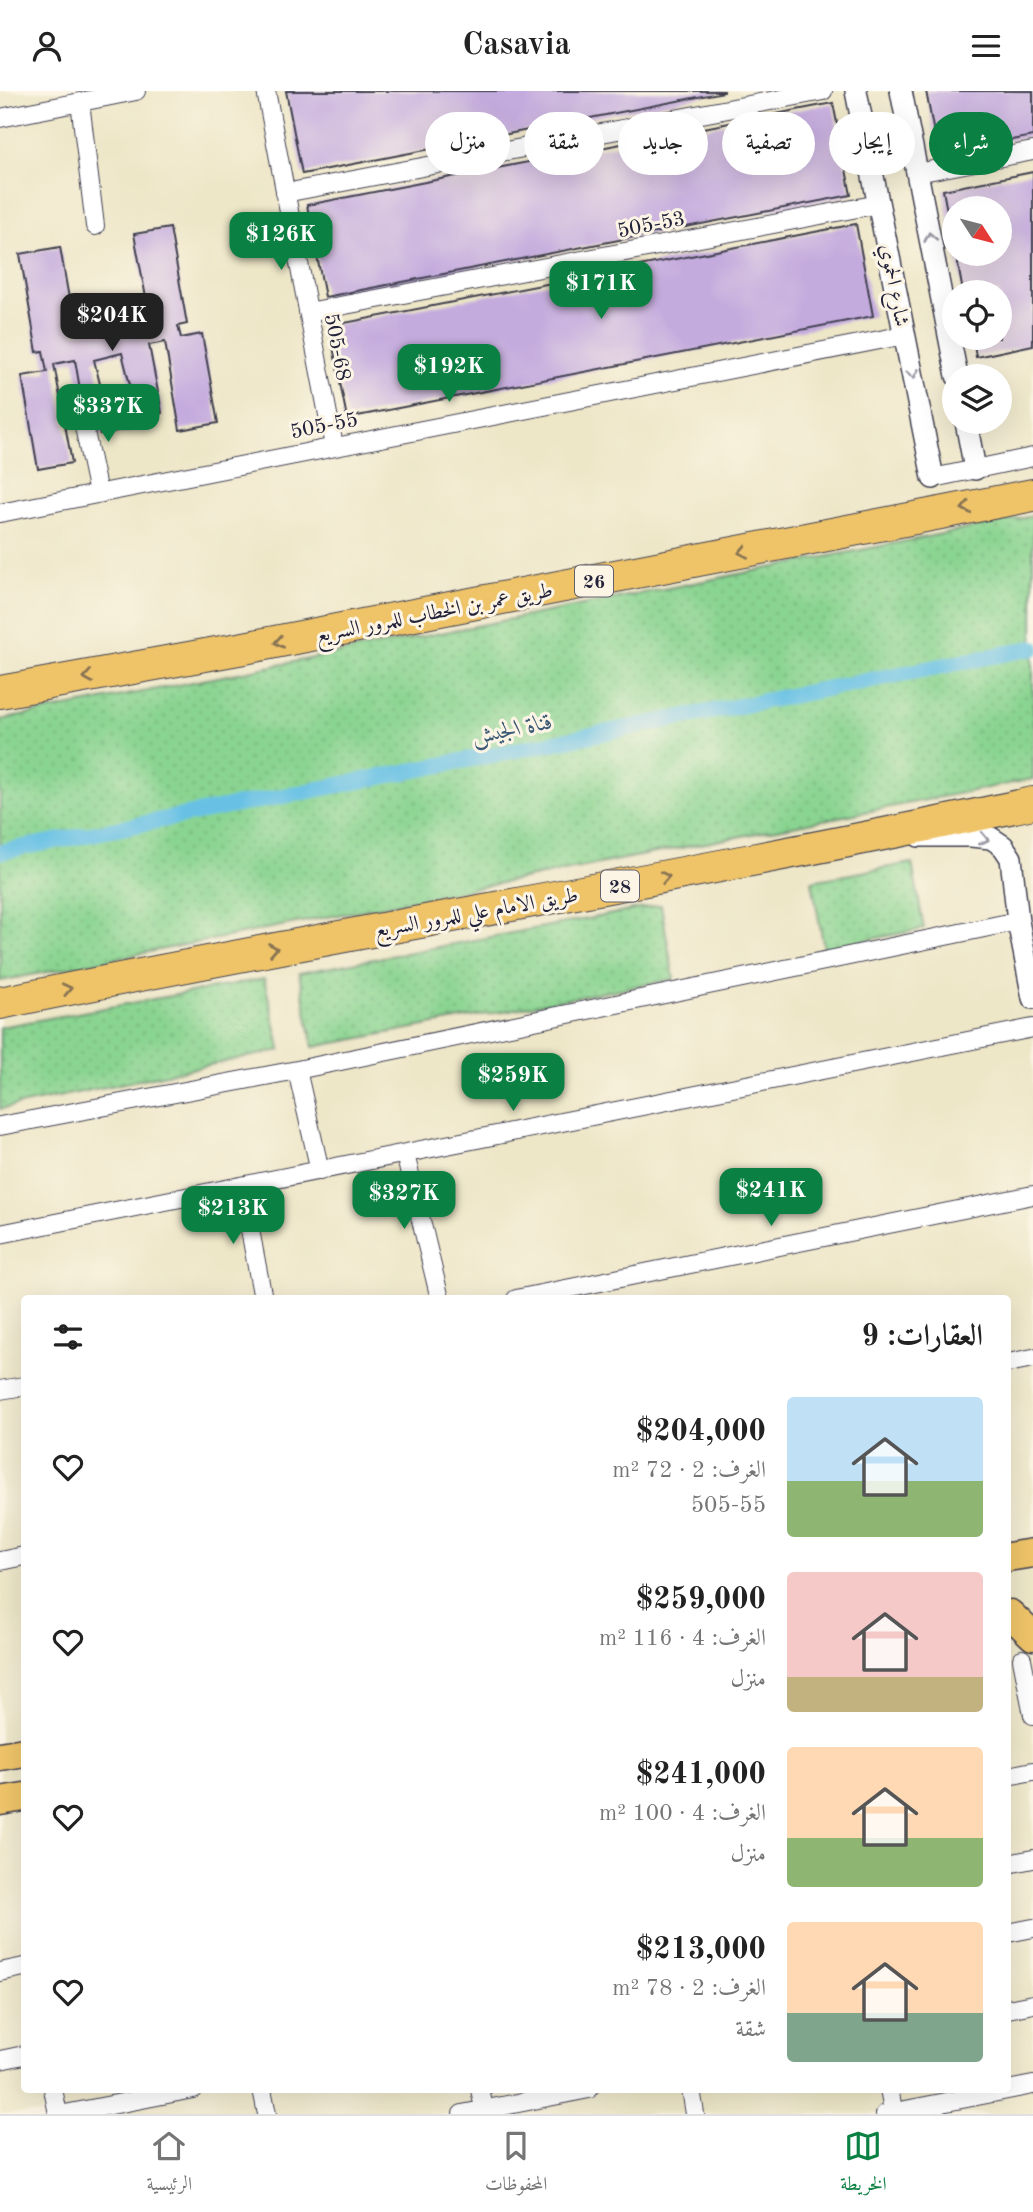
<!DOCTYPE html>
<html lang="ar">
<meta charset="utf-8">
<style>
body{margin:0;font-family:"Old Standard TT",Amiri,serif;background:#f6f6f6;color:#222;direction:rtl;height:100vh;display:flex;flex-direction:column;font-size:26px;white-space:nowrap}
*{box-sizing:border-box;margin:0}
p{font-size:23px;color:#767676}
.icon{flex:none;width:38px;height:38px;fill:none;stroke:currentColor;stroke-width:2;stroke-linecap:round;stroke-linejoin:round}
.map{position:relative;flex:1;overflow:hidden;direction:ltr}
.panel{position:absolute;left:21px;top:1204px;width:990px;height:798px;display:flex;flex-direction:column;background:#fff;border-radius:7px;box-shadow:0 7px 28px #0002;direction:rtl}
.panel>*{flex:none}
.hud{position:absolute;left:21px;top:21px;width:992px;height:63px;direction:rtl;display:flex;gap:14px}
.needle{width:46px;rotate:126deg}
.fabs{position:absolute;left:942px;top:105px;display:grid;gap:14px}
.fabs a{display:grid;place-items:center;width:70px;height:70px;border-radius:50%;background:#fff;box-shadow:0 7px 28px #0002;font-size:35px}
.price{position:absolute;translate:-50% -60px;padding:0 16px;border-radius:14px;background:#0b8043;color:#fff;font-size:23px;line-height:46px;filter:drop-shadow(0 2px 4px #0008)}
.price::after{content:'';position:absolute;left:50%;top:42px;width:21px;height:16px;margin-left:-10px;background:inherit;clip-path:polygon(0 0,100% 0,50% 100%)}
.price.active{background:#222;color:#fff}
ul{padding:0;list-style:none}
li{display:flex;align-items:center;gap:21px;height:175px;padding:0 28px}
li span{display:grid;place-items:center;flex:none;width:196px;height:140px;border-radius:7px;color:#555}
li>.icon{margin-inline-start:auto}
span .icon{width:84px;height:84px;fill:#fffc;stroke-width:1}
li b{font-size:30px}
h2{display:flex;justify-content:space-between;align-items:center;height:84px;padding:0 28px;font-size:30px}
.chip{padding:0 24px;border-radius:32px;background:#fff;box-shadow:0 7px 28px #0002;font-size:24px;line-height:63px}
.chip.active{background:#0b8043;color:#fff}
header{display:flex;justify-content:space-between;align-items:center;height:91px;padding:0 28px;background:#fff;font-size:32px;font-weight:700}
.tab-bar{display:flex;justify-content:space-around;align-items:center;height:98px;border-top:2px solid #e0e0e0;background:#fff;font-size:19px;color:#767676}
.tab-bar a{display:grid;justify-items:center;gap:4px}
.tab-bar .active{color:#0b8043}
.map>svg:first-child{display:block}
</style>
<header><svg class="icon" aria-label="menu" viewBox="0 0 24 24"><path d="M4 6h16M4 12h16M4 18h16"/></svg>Casavia<svg class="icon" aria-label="person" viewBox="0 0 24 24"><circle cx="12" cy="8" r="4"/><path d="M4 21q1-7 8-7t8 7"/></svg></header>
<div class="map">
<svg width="1033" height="2023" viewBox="0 0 1033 2023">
<defs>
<pattern id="grass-dots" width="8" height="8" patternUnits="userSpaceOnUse" patternTransform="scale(1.75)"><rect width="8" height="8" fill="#8ad491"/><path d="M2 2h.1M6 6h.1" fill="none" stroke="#77b67e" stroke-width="1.8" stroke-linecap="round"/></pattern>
</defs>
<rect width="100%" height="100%" fill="#fcf5e5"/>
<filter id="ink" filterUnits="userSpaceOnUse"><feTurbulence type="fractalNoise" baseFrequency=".0143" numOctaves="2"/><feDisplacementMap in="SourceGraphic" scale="14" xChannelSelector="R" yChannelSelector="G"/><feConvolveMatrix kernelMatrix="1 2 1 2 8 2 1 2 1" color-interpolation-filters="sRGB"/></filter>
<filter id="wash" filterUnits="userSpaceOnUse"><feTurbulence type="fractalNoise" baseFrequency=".00686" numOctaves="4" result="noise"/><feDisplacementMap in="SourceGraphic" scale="28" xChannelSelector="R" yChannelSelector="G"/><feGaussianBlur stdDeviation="1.57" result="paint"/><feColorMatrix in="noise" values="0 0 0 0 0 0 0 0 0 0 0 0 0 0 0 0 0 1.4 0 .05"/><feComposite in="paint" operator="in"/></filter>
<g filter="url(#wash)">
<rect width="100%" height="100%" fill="#ede6c7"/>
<path fill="url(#grass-dots)" stroke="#567b66" stroke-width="2" d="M1033,425V688L0,890V629Z
M912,772L924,838L824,857L812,790Z
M661,814L674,888L313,956L299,882Z
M264,888L281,959L0,1018V936Z"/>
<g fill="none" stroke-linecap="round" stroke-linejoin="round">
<path stroke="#68c1e5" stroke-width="16" d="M0,761L1033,557"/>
</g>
<g id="blocks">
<path fill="#c4abde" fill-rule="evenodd" d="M286,0H724V1L302,83Z
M926,0H1033V45L938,63Z
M833,12L851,104L325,206L307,114Z
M1033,81V254L976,266L973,247H999V201H963L956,163H999V117H954L952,147L943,99Z
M856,133L873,225L347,327L329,235Z
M170,137L187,233L178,235L181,247L202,243L218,332L180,339L165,251L149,254L162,322L138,326L139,336L100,343L98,331L86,333L75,269L54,273L72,372L38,378L22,285L47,281L43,260L37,261L20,163L60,156L75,242L140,231L142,239L152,238L134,143ZM122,262L131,298L103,305L94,269Z"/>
</g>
</g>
<g filter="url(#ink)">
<use href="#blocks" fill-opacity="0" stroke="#403f50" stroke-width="2"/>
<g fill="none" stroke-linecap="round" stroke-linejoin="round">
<g stroke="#403f50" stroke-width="20">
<path id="minor" d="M266,0L334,355
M80,11L95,135
M0,27L136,0
M917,82L1033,60
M285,102L823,0
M308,221L879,113
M79,312L98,402
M933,387L1033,366
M0,422L905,244
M297,979L320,1080
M0,1035L297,979L1018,830
M405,1063L440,1208
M242,1096L263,1208
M0,1143L1033,937
M516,1208L1033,1104
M1008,1272L1033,1267
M0,1299L24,1295
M0,1470L24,1465
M1022,1568L1033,1624
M1008,1685L1033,1680
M1008,1773L1033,1768
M1008,1842L1033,1837
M0,1881L24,1876
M1008,1918L1033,1913
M0,1969L24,1964
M53,1998L58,2023
M262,1998L267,2023
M480,1998L485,2023
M691,1998L695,2023
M889,1998L894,2023
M65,2023L193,1998
M462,2023L589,1998
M885,2023L1033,1994"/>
</g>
<g stroke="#403f50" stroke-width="24">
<path id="tertiary" d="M856,0L933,387
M901,0L957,285
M966,331L975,378
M919,745H971L991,747L1003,755L1011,767L1018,830L1033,907"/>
</g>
<g stroke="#403f50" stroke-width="31">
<path id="primary" d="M1008,1466L1033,1462
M1010,1523L1033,1545
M0,1665L24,1661
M0,1710L24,1706"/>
</g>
<g stroke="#403f50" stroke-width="34">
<path id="motorway" d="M0,601L244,557L1033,404
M0,912C343,841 690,786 1033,712"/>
</g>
<use href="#minor" stroke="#fff" stroke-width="18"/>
<use href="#tertiary" stroke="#fff" stroke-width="21"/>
<use href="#primary" stroke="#efc469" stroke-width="28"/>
<use href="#motorway" stroke="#efc469" stroke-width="32"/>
</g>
<defs><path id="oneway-chevron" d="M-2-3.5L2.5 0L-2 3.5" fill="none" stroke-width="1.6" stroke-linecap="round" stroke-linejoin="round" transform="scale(1.75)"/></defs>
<g stroke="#9c9ca7">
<use href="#oneway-chevron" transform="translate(930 146) rotate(-101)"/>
<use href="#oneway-chevron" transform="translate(913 283) rotate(79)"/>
<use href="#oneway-chevron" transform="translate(984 748) rotate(12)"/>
</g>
<g stroke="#887352">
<use href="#oneway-chevron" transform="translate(966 417) rotate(169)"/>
<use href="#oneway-chevron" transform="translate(743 461) rotate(169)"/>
<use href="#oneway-chevron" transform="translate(279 551) rotate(169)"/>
<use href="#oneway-chevron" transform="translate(88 586) rotate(170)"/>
<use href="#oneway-chevron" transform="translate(665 786) rotate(-11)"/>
<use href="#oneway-chevron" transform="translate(273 858) rotate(-10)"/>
<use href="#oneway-chevron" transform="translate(67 898) rotate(-12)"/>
</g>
</g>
<g text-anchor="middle" stroke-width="6" stroke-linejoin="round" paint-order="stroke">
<g fill="#fcf5e5" stroke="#63616e" stroke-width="2">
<rect x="575" y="474.5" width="38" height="31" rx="5"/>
<rect x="601" y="779.5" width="38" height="31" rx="5"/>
</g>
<g font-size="19" font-weight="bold" fill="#22223b">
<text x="594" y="497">26</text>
<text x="620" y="802">28</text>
</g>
<g font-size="21" fill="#22223b" stroke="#fcf5e5">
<text transform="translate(651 133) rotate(-11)" y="7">505-53</text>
<text transform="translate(895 194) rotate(79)" y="7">شارع الحموي</text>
<text transform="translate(338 256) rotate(79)" y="7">505-68</text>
<text transform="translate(324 334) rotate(-11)" y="7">505-55</text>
<text transform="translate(434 521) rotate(-11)" y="7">طريق عمر بن الخطاب للمرور السريع</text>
<text transform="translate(476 821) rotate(-10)" y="7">طريق الامام علي للمرور السريع</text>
</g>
<g font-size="23" font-style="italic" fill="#3a5a76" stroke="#fcf5e5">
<text transform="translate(512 637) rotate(-11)" y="8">قناة الجيش</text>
</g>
</g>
</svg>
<div class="fabs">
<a><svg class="needle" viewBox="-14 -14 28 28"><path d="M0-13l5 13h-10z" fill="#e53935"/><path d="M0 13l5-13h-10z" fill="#767676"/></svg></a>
<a><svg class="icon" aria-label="locate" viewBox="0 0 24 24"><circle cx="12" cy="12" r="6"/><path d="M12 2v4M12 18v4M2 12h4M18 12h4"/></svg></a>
<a><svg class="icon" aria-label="layers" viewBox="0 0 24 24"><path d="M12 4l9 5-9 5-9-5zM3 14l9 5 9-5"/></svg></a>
</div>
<b class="price" style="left:281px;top:181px">$126K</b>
<b class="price" style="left:601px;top:230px">$171K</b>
<b class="price active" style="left:112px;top:262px">$204K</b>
<b class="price" style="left:449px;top:313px">$192K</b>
<b class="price" style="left:108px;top:353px">$337K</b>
<b class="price" style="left:513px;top:1022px">$259K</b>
<b class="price" style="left:771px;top:1137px">$241K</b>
<b class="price" style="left:404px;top:1140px">$327K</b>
<b class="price" style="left:233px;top:1155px">$213K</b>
<div class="hud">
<a class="chip active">شراء</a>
<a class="chip">إيجار</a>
<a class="chip">تصفية</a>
<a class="chip">جديد</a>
<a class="chip">شقة</a>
<a class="chip">منزل</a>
</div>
<section class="panel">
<h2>العقارات: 9<svg class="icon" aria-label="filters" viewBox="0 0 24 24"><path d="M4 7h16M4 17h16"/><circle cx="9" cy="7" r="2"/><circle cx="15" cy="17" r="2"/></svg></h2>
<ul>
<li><span style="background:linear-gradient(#bfe0f5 60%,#8fb573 0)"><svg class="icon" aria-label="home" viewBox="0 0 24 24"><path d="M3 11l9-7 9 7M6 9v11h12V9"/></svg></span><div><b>$204,000</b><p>الغرف: 2 · 72 m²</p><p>505-55</p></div><svg class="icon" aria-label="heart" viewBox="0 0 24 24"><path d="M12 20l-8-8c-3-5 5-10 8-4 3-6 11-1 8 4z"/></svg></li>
<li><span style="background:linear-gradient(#f6c9c9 75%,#c2b280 0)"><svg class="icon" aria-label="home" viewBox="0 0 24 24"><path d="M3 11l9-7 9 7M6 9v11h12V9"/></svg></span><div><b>$259,000</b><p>الغرف: 4 · 116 m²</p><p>منزل</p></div><svg class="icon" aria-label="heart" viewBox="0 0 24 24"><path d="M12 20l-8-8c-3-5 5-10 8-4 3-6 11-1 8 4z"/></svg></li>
<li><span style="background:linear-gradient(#ffd9b3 65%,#8fb573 0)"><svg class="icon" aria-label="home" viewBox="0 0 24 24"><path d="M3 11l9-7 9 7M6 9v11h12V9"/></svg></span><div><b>$241,000</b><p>الغرف: 4 · 100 m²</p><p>منزل</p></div><svg class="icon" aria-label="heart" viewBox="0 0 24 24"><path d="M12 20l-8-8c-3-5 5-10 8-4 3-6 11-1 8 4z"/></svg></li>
<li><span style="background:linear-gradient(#ffd9b3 65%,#7fa58c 0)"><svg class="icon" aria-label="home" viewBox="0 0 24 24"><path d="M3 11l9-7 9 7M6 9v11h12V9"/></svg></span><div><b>$213,000</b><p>الغرف: 2 · 78 m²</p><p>شقة</p></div><svg class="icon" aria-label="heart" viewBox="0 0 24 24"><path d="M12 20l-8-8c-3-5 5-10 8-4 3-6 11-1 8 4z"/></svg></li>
</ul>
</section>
</div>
<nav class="tab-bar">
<a class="active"><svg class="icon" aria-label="map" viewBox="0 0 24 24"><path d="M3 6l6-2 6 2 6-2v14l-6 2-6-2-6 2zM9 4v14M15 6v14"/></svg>الخريطة</a>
<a><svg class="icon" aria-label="saved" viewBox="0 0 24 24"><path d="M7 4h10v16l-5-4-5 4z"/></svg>المحفوظات</a>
<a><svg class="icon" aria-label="home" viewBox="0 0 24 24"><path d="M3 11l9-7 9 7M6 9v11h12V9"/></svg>الرئيسية</a>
</nav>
